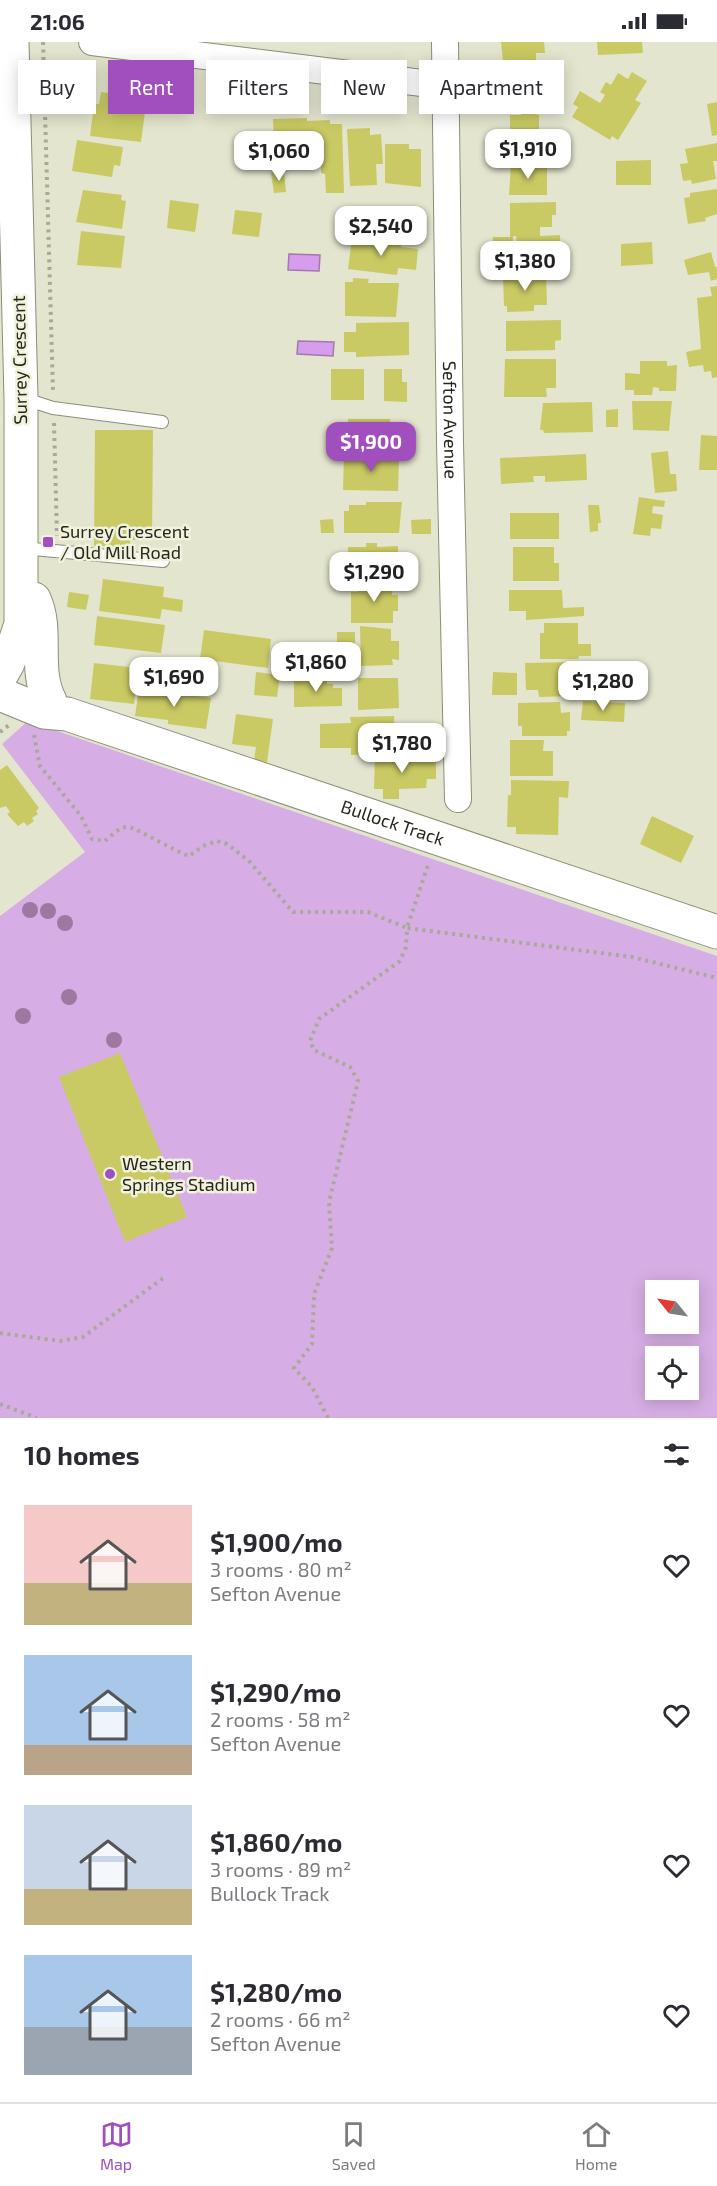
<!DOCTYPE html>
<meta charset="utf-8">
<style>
body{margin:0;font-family:"Exo 2",sans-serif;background:#f2f2f3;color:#2b2b33;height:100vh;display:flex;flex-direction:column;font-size:22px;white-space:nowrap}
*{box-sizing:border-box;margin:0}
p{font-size:20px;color:#7c7c81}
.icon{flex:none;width:33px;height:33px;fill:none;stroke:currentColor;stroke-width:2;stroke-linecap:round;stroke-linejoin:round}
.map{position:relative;height:1376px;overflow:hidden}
.side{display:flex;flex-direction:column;background:#fff;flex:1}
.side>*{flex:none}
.guide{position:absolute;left:18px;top:18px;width:681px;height:54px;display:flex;gap:12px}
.needle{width:39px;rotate:300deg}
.buttons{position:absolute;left:645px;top:1238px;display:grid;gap:12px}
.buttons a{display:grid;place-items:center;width:54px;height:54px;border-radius:0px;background:#fff;box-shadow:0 3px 15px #0003;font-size:30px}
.price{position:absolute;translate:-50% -51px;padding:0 14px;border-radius:12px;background:#fff;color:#222;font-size:20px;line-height:39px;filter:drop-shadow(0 2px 3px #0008)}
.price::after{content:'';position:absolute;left:50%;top:36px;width:18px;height:14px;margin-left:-9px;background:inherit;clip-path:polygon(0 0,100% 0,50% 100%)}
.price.selected{background:#a14fbf;color:#fff}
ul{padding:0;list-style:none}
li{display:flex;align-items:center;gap:18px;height:150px;padding:0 24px}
li span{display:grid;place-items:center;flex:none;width:168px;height:120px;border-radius:0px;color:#555}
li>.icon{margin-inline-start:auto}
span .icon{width:72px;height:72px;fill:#fffc;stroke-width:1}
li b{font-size:26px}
h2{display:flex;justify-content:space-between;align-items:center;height:72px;padding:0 24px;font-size:26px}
.pill{padding:0 21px;border-radius:0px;background:#fff;box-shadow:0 3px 15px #0003;font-size:21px;line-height:54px}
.pill.selected{background:#a14fbf;color:#fff}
.status{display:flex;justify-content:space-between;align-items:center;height:42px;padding:0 30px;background:#fff;direction:ltr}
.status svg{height:16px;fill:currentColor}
.tab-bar{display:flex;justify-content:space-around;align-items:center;height:84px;border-top:2px solid #e1e1e2;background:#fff;font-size:16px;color:#7c7c81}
.tab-bar a{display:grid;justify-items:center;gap:3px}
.tab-bar .selected{color:#a14fbf}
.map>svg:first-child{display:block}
</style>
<div class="status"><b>21:06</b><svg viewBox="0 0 49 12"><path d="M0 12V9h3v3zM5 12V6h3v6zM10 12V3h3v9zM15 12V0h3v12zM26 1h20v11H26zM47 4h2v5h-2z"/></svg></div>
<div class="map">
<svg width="717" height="1376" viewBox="0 0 717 1376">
<rect width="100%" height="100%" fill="#e4e5ce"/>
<path fill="#d6aee5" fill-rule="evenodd" d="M28,679L717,914V1376H0V874L85,810L2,702ZM656,1248H688V1281H656ZM656,1314H688V1347H656Z"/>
<path fill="#d69ded" stroke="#a179af" stroke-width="1.5" d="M289,212L320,213L319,229L288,228Z
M298,299L334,300L333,314L297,312Z"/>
<path fill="#c9ca63" d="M501,0H544L545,11H536V18L503,19Z
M597,0H642L643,11L598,13Z
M528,19H544V34H528Z
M493,27H520V62H495Z
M632,30L647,39L635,58L641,61L618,98L612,94L610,98L572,75L578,65L573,62L580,49L600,61L605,53L600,50L606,40L611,43L618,31L628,37Z
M101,50L140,55L139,62L146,63L141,100L90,94L94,62H99Z
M717,60V93L712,94L707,62Z
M521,69L539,73V89H545V97L510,99V73H521Z
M307,76V79L330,78V82H342L344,151H326L325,132L321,131V122L301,120V128H282V120L275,121L273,77Z
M370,86V93L381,92L383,122H376L377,143L350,144L347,87Z
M77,98L123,105L120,124L114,123L112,135L72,129Z
M717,101V119H713L716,137L692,142L691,138L683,139L680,122L688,121L685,107Z
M385,102H409V107H421V145L385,141Z
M651,118V143H616V119Z
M511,122H547V153H509Z
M284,130L286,150L274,151L271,131Z
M717,147V172L705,176L706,179L688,182L684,156L690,155V151Z
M83,148L122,153L121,158L126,159L122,187L76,180Z
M170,158L199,162L195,190L167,186Z
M556,160V173H552V185H540V194L560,193L561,222L554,223V228L520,229L516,194H513V207H493V195H510V161Z
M235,168L262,171L259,195L232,192Z
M81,189L125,194L121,226L77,223Z
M352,196L401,202V205L418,207L416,228L398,226L397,233L348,227Z
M652,200L653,222L621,224V202Z
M711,210L715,225H717V237L711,239L709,230L688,233L684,218Z
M546,232L547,263H534V269L507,270V264H504L503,234Z
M353,236L369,237L368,241H399L396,275L345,274V240H353Z
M717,244V335L712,336L711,329L704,330L703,323L689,325L686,310L701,307L697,256L712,254L710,245Z
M561,278V298L555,299V308L506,309V279Z
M409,280V313L356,315V310H344V290H356V281Z
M505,317H556V346H546L547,355H504Z
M640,319H667V324L677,323L676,349H659V346L653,345L652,353H634V348H625V331L640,332Z
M331,327H364V358H331Z
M384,327H402V340H407V360L384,359Z
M632,359H672L669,389L633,388Z
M592,360L593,390L544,391L543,388H540L543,361Z
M618,367V385H606V368Z
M348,377H390V390L394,391V407L348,406Z
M95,388H153L152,498H130V504H94Z
M701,393L717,394V428H699Z
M668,409L670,432H676L677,449L655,451L651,411Z
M586,412L587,438L545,440V434H533L534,440L501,442L500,416Z
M344,413H368V417H377V413H391L390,417L399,418L398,449L343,448Z
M639,455L665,459L664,465L653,464L652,471L663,473L661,487L651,486L650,494L633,492Z
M366,460H402L399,491H344V469H349V463H366Z
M588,463H599L601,481H598V489L590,490Z
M510,471H559V497H510Z
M333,477L334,491H321L320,478Z
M431,477V492H412L411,478Z
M366,501H377V505L398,504V537H363V524H348V505H366Z
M513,505H554V521H559V539H513Z
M103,537L164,545L163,555L183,558L182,570L162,567L160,577L99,569Z
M358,540H392V553H398V569H393V581H351V550H358Z
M509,548H562L563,566L584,565V574L526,578V569H509Z
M69,550L89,553L86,568L67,565Z
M97,574L165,583L161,611L94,603Z
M544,581H578V602H591V614H579L578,617H540V591H544Z
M360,584L391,587V599H399V618L392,617L393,623L361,624Z
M204,588L271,597L268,626L200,617Z
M337,590H355V619L337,620Z
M573,620L574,654L539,655L538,648H526L525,621Z
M94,621L138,626L134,662L90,657Z
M256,630L280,633L277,655L254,653Z
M493,630L517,631V653H492Z
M294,636H327V642H333V646H342V664L294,665Z
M358,636H398L399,666L358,668Z
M139,647L211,656L206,687L168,682V678L135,674Z
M583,659L625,661L624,680L581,678Z
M560,660L561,671L570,670V689H567V694H522V684H518V661Z
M236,672L273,677L267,720L254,718L256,705L232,702Z
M394,674L395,712L351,713V706H320V682L351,681L350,675Z
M510,698H544L543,709H553V734H510Z
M375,714L436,716V737H427L426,746L399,747V757H383V747H374Z
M7,723L39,766L36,769L38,772L32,776L34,779L27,784L24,780L18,784L7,772L10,770L6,764L0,766V728Z
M511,738L569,739L568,756L559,755L558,793L516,792V785H507L508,753H511Z
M652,774L694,794L681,821L640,802Z
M120,1011L187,1175L125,1200L59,1035Z"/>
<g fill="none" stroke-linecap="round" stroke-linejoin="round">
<g stroke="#8c8d78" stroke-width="14">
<path id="service" d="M22,356L53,366L162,380
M22,506L163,519"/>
</g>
<g stroke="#8c8d78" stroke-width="28">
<g id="minor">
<path d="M92,0L446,44"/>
<path id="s1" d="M445,0L450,401L458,757"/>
</g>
</g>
<g stroke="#8c8d78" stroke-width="35">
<g id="secondary">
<path d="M34,557C49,588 33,627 50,659"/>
<path d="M0,635L8,621L21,582V356L12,0"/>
<path id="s2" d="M0,652L44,670L67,672L717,890"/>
</g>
</g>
<path stroke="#a8a996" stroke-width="4" stroke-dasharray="3 4.5" stroke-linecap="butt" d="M43,0L53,350
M54,381L57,494
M0,690L9,683
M34,693L40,724L81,774L92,797L105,799C111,794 120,784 129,785C134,785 176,810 189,814L203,804L217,799L227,802L249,819L293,870H368L407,886L429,820
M0,1291L60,1299L83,1295L166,1234
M0,1362L37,1376
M328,1376L312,1345L294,1326L312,1302L314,1252L332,1206L329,1160L358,1039L350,1025L314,1008L310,999L319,977L400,919L406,905L407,886L632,915L717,936"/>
<use href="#service" stroke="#fff" stroke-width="12"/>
<use href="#minor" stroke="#fff" stroke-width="26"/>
<use href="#secondary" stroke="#fff" stroke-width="33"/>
</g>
<g fill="#9e78a1">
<circle cx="30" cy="868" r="8"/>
<circle cx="48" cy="869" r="8"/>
<circle cx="65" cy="881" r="8"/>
<circle cx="69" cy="955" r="8"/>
<circle cx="23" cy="974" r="8"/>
<circle cx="114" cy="998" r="8"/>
</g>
<g fill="#a14fbf" stroke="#f1f2db" stroke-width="2">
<rect x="42" y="494" width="12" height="12" rx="3"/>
<circle cx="110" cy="1132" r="6"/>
</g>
<g text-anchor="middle" stroke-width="5" stroke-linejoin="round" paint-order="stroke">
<g font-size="18" fill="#26261e" stroke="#f1f2db">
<text transform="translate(20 318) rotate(-91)" y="6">Surrey Crescent</text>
<text dy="6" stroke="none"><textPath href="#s1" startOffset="378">Sefton Avenue</textPath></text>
<text dy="6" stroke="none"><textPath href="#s2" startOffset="414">Bullock Track</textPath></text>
</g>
<g font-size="18" fill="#26261e" stroke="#f1f2db" text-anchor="start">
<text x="60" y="496">Surrey Crescent<tspan x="60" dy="21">/ Old Mill Road</tspan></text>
<text x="122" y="1128">Western<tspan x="122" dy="21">Springs Stadium</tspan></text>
</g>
</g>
</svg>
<div class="buttons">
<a><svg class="needle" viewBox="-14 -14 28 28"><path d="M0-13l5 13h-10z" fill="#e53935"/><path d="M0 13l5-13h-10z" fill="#7c7c81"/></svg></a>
<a><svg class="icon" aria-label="locate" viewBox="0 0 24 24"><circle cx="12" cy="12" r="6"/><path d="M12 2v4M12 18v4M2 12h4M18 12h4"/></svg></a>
</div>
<b class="price" style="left:528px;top:138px">$1,910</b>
<b class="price" style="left:279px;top:140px">$1,060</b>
<b class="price" style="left:381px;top:215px">$2,540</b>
<b class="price" style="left:525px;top:250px">$1,380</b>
<b class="price selected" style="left:371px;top:431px">$1,900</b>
<b class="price" style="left:374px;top:561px">$1,290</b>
<b class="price" style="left:316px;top:651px">$1,860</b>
<b class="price" style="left:174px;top:666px">$1,690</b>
<b class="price" style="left:603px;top:670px">$1,280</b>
<b class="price" style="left:402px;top:732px">$1,780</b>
<div class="guide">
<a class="pill">Buy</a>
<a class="pill selected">Rent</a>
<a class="pill">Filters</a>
<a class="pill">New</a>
<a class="pill">Apartment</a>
</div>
</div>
<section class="side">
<h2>10 homes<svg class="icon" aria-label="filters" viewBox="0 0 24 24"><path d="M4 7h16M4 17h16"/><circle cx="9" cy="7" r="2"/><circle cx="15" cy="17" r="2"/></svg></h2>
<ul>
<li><span style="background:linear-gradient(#f6c9c9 65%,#c2b280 0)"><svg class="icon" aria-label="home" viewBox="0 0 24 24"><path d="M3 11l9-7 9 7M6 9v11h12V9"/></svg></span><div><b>$1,900/mo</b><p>3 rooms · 80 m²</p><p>Sefton Avenue</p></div><svg class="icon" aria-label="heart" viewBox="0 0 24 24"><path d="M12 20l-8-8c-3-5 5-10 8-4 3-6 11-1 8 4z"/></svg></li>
<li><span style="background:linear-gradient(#a9c7e8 75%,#b9a48a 0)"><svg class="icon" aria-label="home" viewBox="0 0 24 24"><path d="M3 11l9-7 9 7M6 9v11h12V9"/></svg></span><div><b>$1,290/mo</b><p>2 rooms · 58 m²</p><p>Sefton Avenue</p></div><svg class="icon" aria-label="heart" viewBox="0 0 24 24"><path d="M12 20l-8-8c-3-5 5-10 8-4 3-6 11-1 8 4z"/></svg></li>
<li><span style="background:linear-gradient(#c9d6e8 70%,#c2b280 0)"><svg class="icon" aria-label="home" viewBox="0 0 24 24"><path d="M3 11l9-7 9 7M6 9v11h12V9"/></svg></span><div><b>$1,860/mo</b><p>3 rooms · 89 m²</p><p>Bullock Track</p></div><svg class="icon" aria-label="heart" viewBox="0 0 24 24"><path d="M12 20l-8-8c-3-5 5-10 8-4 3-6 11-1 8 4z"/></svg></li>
<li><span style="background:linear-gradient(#a9c7e8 60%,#9aa5b1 0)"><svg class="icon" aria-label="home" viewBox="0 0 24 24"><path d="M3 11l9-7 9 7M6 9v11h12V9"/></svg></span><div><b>$1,280/mo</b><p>2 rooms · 66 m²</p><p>Sefton Avenue</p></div><svg class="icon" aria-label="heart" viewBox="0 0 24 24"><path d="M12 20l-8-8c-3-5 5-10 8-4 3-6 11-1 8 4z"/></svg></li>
</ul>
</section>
<nav class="tab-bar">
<a class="selected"><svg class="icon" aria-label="map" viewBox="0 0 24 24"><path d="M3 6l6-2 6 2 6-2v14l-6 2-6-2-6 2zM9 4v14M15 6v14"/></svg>Map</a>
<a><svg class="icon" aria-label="saved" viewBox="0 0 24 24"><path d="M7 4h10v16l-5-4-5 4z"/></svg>Saved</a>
<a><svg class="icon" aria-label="home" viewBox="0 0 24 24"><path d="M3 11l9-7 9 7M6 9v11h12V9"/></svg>Home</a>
</nav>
